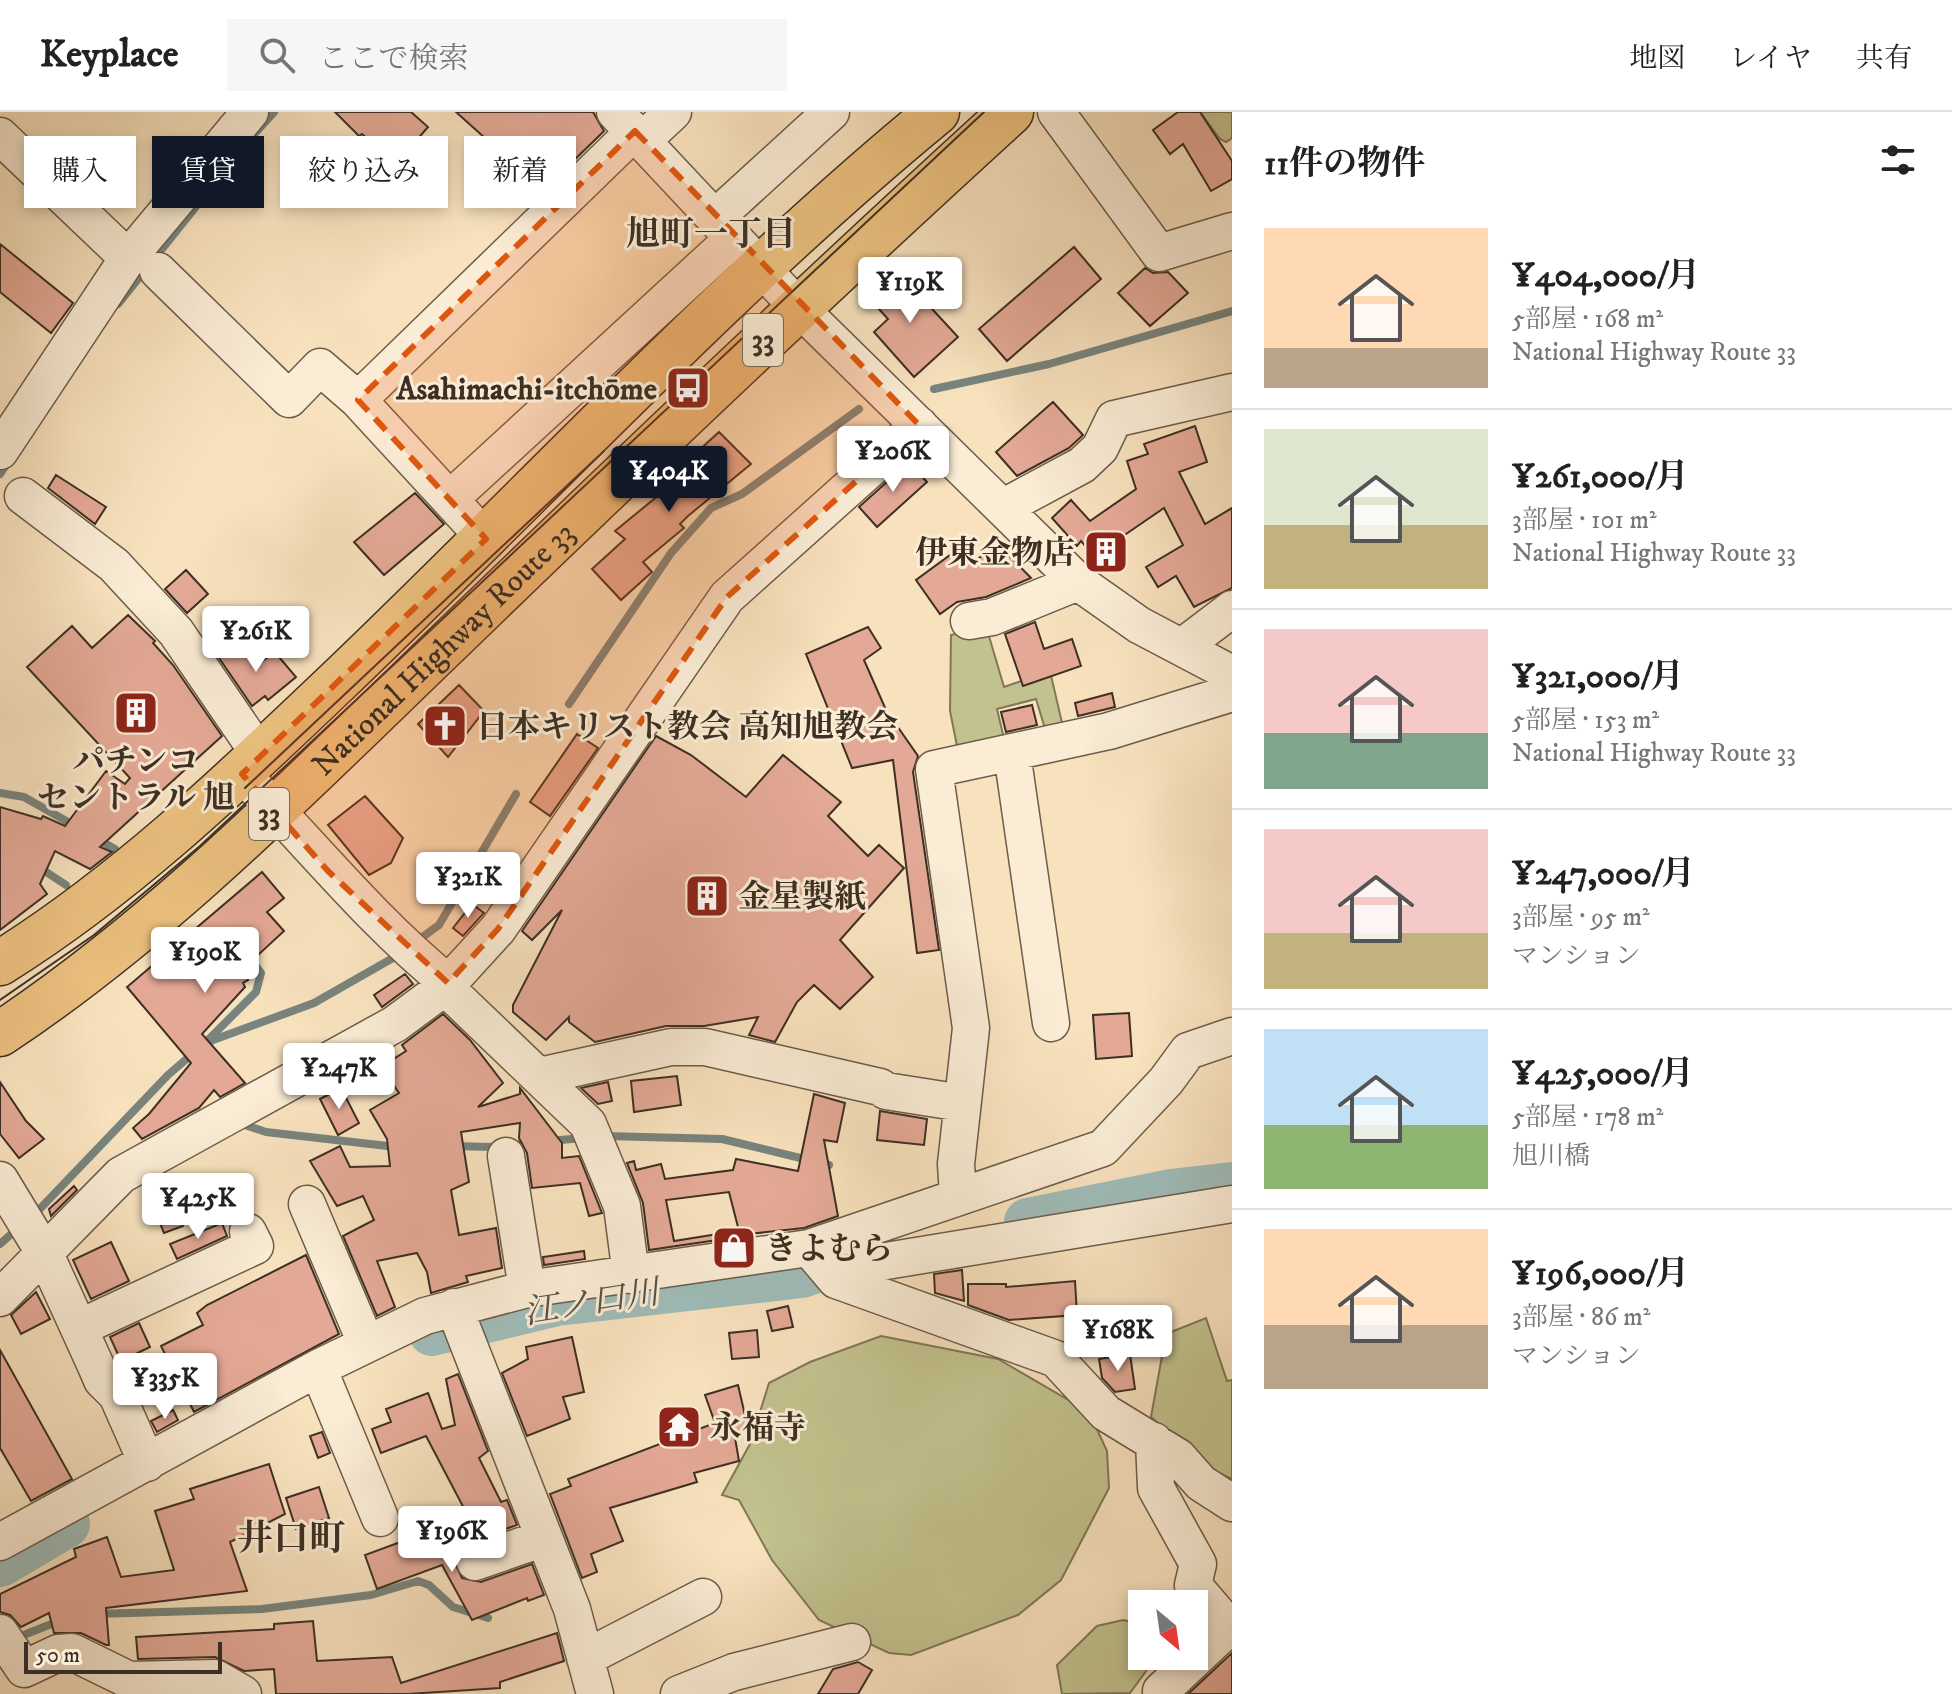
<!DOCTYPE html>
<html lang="ja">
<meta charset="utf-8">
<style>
body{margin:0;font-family:"IM FELL DW Pica","Noto Serif JP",serif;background:#f6f6f6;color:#222;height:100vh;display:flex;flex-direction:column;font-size:30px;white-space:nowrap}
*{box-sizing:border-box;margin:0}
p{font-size:26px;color:#767676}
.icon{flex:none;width:44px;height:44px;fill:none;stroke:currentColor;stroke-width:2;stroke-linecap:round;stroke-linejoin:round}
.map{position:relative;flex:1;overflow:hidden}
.side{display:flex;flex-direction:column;background:#fff;width:720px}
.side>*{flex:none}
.guide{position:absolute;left:24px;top:24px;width:760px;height:72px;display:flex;gap:16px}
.needle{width:52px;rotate:151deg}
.buttons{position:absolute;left:1128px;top:1478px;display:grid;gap:16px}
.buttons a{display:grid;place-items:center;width:80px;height:80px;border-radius:0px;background:#fff;box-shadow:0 4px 12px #0003;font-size:40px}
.scale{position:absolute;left:24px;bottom:20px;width:198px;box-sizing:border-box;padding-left:8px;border:4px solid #3d2f23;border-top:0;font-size:22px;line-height:28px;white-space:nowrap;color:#3d2f23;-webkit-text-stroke:6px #faecd5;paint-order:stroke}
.price{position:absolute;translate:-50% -68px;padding:0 18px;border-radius:8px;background:#fff;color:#222;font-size:26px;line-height:52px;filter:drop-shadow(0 2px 4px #0008)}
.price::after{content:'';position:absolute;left:50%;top:48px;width:24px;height:18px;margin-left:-12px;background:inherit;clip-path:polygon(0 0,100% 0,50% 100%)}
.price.active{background:#111827;color:#fff}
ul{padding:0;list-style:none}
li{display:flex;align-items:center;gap:24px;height:200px;padding:0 32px}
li+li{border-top:2px solid #e0e0e0}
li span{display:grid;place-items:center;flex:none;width:224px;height:160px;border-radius:0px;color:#555}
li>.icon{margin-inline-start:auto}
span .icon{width:96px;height:96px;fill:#fffc;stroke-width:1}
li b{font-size:34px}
h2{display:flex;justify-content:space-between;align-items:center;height:96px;padding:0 32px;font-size:34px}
.pill{padding:0 28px;border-radius:0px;background:#fff;box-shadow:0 4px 12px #0003;font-size:28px;line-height:72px}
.pill.active{background:#111827;color:#fff}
header{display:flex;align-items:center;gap:48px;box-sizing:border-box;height:112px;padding:0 40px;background:#fff;border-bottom:2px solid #e0e0e0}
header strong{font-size:38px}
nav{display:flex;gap:44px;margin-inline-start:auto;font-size:28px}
.search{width:560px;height:72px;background:#f6f6f6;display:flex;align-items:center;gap:20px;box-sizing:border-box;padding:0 28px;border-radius:0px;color:#767676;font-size:30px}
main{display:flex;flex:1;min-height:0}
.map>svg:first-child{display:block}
</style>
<header>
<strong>Keyplace</strong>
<div class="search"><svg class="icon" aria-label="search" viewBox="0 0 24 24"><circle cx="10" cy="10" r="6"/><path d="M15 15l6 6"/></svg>ここで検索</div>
<nav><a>地図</a><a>レイヤ</a><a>共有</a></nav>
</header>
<main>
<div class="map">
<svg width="1232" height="1582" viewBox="0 0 1232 1582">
<rect width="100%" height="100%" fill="#f8e2be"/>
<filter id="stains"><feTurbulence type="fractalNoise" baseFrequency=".0025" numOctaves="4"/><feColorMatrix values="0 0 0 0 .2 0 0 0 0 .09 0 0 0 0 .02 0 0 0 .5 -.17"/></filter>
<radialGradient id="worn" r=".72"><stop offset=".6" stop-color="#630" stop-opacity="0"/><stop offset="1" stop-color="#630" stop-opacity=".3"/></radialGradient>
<path fill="#c2c28e" stroke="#807858" stroke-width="2" d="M1200,0H1232V26L1226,30L1220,27Z
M986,514L1004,575L1050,559L1063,615L1046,620L1036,587L997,597L1006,635L959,644L950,599L951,523Z
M1206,1206L1227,1269L1232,1268V1367L1208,1356L1151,1305L1166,1222Z
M881,1224L998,1247L1089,1300L1107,1339L1109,1376L1061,1468L1018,1503L911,1543L889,1541L819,1508L772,1448L739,1388L722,1383L750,1332L769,1271L810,1250Z
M1123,1508L1142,1512V1544H1157L1130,1581L1062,1582L1057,1553L1097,1514Z"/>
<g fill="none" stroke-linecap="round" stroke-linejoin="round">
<path stroke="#78847d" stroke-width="8" d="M256,20L274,0
M118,192L230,52
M934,277L1049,252L1232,199
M0,362L10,347
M569,592L671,441L711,396L742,382L859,297
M0,681L24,685L75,714
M97,727L115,737
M37,754L66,773
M417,829L439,813L516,682
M205,931L256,880L261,861L245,840
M236,1010L266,1020L396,1035
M605,1024L722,1027L829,1053
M549,1029L583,1026
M453,1034L492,1035L531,1031
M34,1103L168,963L205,931L314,891L400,842
M0,1132L17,1117
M95,1502L262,1497L371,1483L418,1469L429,1473L453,1495L488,1506
M16,1526L59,1509"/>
<path stroke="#9fbcb9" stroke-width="48" d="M1028,1110L1171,1081L1232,1074
M432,1220L557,1190L802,1162L869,1138
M0,1451L66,1412"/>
</g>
<path fill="#e4a996" stroke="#3d2f23" stroke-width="2" d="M335,0H411L428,15L396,52L362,22L359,24Z
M456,0H593L604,19L526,95L490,60L505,44Z
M1178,0H1200L1232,49V67L1211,79L1183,32L1170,42L1153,18Z
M0,132L73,191L51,221L0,180Z
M1074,135L1101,167L1007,249L979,217Z
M1145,156L1153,161L1168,160L1188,181L1150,214L1118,181Z
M897,159L958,225L914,265L874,220L888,207L868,185Z
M1053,290L1083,323L1069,336L1017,364L996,340Z
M1195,314L1207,350L1179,360L1205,412L1232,396V476L1194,495L1176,464L1158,475L1146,455L1183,433L1164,396L1094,444L1081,429L1077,434L1052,406L1071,388L1090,409L1136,377L1127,349L1148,342L1144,332Z
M719,320L751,352L688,404L680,412L684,416L643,450L652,460L621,488L592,457L625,427L615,419L676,369L671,364Z
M909,350L927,370L877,415L859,395Z
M56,363L106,395L95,412L48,376Z
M415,381L444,412L384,463L354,430Z
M996,430L1031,466L986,485L957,490L940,502L916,468L961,435L973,452Z
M186,458L208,482L187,501L165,477Z
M128,503L155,529L153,531L173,553L222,624L100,735L112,740L90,757L55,739L40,772L47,782L0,818V695L41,707L43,704L65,714L106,659L125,672L130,666L27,555L72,514L92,536Z
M1035,510L1044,537L1072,527L1081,554L1023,574L1005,522Z
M868,515L881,536L864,548L886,598L918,644L913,660L939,838L917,841L893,648L852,656L806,542Z
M236,530L255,556L274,539L296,565L268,588L265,584L252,594L217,543Z
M459,573L484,599L448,645L418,612Z
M1112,581L1115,595L1078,604L1075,591Z
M1032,593L1037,613L1006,620L1001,600Z
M577,622L598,636L550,704L530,690Z
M656,624L691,643L746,685L783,643L841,690L828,704L868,744L879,733L904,756L840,828L873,865L840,897L814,873L797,890L775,930L749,923L758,905L704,914H666L595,930L569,910V905L546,928L513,900V893L562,798L532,828L522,819Z
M365,684L403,726L391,751L369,763L328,713Z
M262,760L284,786L267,800L284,819L244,856L248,868L243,871L245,875L202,922L245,971L220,985L214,978L199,996L142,1027L133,1016L149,1002L191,951L127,875Z
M472,792L484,801L463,824L453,816Z
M405,862L413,872L382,895L374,883Z
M1129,901L1132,944L1096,947L1093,903Z
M443,902L470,928L503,971L478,995L520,982V976L562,1031V1046L579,1044L602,1101L589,1104L580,1071L532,1076L527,1041L519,1026L520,1011L461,1020L469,1070L451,1078L459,1123L496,1116L502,1156L466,1164L468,1170L431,1181L427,1160L417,1141L377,1149L395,1195L377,1204L343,1124L374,1108L363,1084L337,1094L310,1049L340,1034L350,1055L390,1054L387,1027L370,998L399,981L381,955L406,939L402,933Z
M677,964L681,993L634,1000L631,969Z
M0,970L26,1009L44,1027L19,1046L0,1022Z
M608,970L612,989L598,992L581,976Z
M341,976L359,1011L338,1023L320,987Z
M814,982L845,991L837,1030L824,1028L838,1104L804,1116L740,1123L729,1080L666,1088L674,1129L736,1119L738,1125L649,1138L643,1091L627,1051L634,1049L636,1058L661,1052L665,1067L733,1058L736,1047L798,1059Z
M880,999L927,1007L924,1033L877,1028Z
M74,1074L77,1078L51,1104L49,1097Z
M171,1084L183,1114L164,1121L152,1091Z
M222,1111L227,1124L177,1147L170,1132Z
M111,1130L129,1169L91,1187L73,1148Z
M584,1139L585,1147L544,1153L543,1145Z
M306,1143L339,1222L194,1300L161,1234L203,1213L197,1201L207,1193Z
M962,1158L964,1189L935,1181L934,1162Z
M1075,1169L1077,1203L1009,1208L968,1193V1172H1006V1175Z
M36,1180L50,1207L21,1222L11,1203Z
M788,1194L793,1215L772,1219L767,1199Z
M139,1211L150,1235L121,1249L110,1225Z
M757,1218L759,1245L732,1247L729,1221Z
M572,1225L584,1280L563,1285L570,1307L527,1324L502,1261L528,1247L526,1235Z
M0,1238L72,1367L31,1389L0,1336Z
M1130,1242L1135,1277L1115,1280L1102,1266L1099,1247Z
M458,1262L488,1339L479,1346L501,1390L507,1388L517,1413L488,1423L480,1410L468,1404L426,1324L381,1341L372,1317L391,1310L386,1297L428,1281L442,1317L455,1313L446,1267Z
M738,1273L748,1316L734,1320L739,1349L694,1361L697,1370L610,1396L623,1429L591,1442L597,1460L582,1466L550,1382L571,1374L568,1367L715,1311L705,1283Z
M173,1298L178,1308L157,1320L151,1309Z
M322,1320L330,1341L318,1346L310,1324Z
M269,1352L285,1402L230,1430L247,1479L106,1496L109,1533H106L81,1521H54L49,1501L21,1515L10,1503L0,1500V1482L76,1445L74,1437L107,1425L121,1465L174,1458L155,1399L194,1387L190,1377Z
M319,1375L329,1406L296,1417L286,1386Z
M446,1419V1432L462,1466L481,1470L532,1452L544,1483L528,1489L527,1486L472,1508L442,1453L377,1477L365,1443L414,1425Z
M313,1509L317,1549L392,1545L401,1571L557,1521L564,1549L500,1570V1576L408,1582H276L274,1557L244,1559L215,1545L138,1547L136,1525L274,1517V1512Z
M1232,1541V1582H1188Z
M858,1550L872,1558L858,1582H818L833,1557Z"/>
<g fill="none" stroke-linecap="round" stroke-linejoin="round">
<g stroke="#6c5c4a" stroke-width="39">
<path id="minor" d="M615,0L797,194L1078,470L1139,513L1232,562
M1056,0L1159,141L1232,119
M0,24L128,146
M644,27L673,0
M715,106L831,0
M158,159L289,287L320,255L358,288L486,427
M358,288L635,19
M0,339L128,146L250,0
M23,384L114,453L176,520L260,643
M450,387L734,126
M1004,395L1082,353L1100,336L1114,307L1232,280
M969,509L992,505L1078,470
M1182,535L1232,497
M1012,641L1051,911
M242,662C311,733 371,808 448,871
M445,875L588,1012L622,1094L631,1163
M539,964L671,935H705L880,975L886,979L962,991
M506,1044L527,1177
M0,1068L45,1142L96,1254L102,1268L117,1283L147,1351
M958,1084L956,1052L971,916L934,657L1109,619L1232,581
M307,1092L366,1231
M809,1136L836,1168L1056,1247L1106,1301L1178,1345L1201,1371L1232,1391
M836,1168L874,1151L1232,1092
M0,1186L121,1063L395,912L445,875L498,817L727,485L919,313
M454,1195L572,1497L595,1582
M79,1216L255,1134L248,1120
M318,1256L380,1406
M1154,1329L1156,1376L1198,1452L1193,1473L1229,1515L1161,1579
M466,1425L475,1450L544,1426
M0,1430L318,1256L425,1204L527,1177L809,1136L1103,1036L1166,969L1188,939L1232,924
M0,1521L24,1557L58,1541L72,1540L129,1568L215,1566L243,1582
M585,1546L703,1485
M679,1582L734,1560L852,1530"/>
</g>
<g stroke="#3d2f23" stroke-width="47">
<g id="highway">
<path d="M0,851C125,773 231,671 337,570C536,380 724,175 937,0"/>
<path id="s1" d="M0,922C166,812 307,666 450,529C635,350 821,173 1011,0"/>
</g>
</g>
<use href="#minor" stroke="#faecd5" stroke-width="36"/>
<use href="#highway" stroke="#ecc17f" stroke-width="44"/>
<path stroke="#3d2f23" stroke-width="2" d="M245,676L604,339
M0,888L94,823L200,734L984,0"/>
</g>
<path fill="#df570d" fill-opacity="0.2" stroke="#df570d" stroke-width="6" stroke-dasharray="16 10" stroke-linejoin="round" d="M635,19L919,313L727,485L498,817L448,871L328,759L242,662L486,427L358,288Z"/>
<defs>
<g id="bus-square" transform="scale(2.3)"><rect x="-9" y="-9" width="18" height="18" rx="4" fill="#8f2418" stroke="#faecd5"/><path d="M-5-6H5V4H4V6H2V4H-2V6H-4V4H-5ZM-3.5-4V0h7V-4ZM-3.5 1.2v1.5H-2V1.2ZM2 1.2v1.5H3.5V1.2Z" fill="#fff"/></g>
<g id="building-square" transform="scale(2.3)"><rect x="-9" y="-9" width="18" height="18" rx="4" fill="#8f2418" stroke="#faecd5"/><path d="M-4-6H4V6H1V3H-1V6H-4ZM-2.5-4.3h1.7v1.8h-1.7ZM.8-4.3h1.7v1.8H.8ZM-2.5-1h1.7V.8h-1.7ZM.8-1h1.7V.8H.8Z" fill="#fff"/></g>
<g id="church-square" transform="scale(2.3)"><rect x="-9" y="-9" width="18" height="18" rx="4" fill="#8f2418" stroke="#faecd5"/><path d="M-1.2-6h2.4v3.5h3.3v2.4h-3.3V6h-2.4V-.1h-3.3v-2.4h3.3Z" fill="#fff"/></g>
<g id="shop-square" transform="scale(2.3)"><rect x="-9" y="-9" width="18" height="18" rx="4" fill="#8f2418" stroke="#faecd5"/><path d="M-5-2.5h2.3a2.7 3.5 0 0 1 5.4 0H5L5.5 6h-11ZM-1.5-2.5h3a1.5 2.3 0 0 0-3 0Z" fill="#fff"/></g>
<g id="temple-square" transform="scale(2.3)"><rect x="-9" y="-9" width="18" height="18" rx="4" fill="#8f2418" stroke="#faecd5"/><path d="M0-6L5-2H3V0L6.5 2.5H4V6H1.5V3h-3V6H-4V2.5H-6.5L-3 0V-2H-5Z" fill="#fff"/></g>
</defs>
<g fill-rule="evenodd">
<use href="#bus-square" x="688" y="276"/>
<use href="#building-square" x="1106" y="440"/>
<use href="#building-square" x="136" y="601"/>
<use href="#church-square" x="445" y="614"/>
<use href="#building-square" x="707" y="784"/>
<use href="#shop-square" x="734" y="1136"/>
<use href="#temple-square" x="679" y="1315"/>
</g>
<g text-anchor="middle" stroke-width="6" stroke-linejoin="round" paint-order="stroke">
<g fill="#faecd5" stroke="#766858" stroke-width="2">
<rect x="743" y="202" width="40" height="52" rx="6"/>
<rect x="249" y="676" width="40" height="52" rx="6"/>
</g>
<g font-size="30" font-weight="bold" fill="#3d2f23">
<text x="763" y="238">33</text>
<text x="269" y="712">33</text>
</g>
<g font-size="32" font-weight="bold" fill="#3d2f23" stroke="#faecd5" text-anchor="start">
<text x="657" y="287" text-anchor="end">Asahimachi-itchōme</text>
<text x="1075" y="451" text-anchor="end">伊東金物店</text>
<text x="476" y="625">日本キリスト教会 高知旭教会</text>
<text x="136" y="659" text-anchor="middle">パチンコ<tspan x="136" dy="37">セントラル 旭</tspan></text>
<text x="738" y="795">金星製紙</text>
<text x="765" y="1147">きよむら</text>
<text x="710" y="1326">永福寺</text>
</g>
<g font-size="32" fill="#3d2f23" stroke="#faecd5">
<text dy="11" stroke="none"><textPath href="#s1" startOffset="588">National Highway Route 33</textPath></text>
</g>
<g font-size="34" font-weight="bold" fill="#3d2f23" stroke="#faecd5">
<text x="711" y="133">旭町一丁目</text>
</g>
<g font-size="34" font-style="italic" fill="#565248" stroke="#faecd5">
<text transform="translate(591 1189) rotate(-9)" y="12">江ノ口川</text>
</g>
<g font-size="36" font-weight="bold" fill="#3d2f23" stroke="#faecd5">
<text x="291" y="1438">井口町</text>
</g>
</g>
<rect width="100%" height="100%" filter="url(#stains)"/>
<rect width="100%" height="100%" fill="url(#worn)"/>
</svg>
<div class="buttons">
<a><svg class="needle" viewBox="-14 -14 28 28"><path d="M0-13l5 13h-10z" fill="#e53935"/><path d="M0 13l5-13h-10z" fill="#767676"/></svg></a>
</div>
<div class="scale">50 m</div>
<b class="price" style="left:910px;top:213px">¥119K</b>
<b class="price" style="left:893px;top:382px">¥206K</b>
<b class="price active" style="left:669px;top:402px">¥404K</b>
<b class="price" style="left:256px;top:562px">¥261K</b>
<b class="price" style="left:468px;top:808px">¥321K</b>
<b class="price" style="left:205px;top:883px">¥190K</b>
<b class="price" style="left:339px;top:999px">¥247K</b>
<b class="price" style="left:198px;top:1129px">¥425K</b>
<b class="price" style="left:1118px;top:1261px">¥168K</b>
<b class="price" style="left:165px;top:1309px">¥335K</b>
<b class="price" style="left:452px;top:1462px">¥196K</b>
<div class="guide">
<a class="pill">購入</a>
<a class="pill active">賃貸</a>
<a class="pill">絞り込み</a>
<a class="pill">新着</a>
</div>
</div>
<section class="side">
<h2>11件の物件<svg class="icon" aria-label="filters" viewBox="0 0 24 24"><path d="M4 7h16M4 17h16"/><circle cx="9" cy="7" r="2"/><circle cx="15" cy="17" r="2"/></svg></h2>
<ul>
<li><span style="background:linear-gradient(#ffd9b3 75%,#b9a48a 0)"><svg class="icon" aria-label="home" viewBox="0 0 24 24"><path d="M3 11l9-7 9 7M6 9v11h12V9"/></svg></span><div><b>¥404,000/月</b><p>5部屋 · 168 m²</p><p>National Highway Route 33</p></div></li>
<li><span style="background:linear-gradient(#dfe7d0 60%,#c2b280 0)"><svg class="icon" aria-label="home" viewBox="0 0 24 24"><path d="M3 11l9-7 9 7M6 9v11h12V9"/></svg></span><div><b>¥261,000/月</b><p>3部屋 · 101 m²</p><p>National Highway Route 33</p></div></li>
<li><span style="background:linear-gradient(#f6c9c9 65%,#7fa58c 0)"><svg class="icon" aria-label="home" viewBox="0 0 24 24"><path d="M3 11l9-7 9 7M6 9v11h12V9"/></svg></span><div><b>¥321,000/月</b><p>5部屋 · 153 m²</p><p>National Highway Route 33</p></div></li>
<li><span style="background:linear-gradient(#f6c9c9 65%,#c2b280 0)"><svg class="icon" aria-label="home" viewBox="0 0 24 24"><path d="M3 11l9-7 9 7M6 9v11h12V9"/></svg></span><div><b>¥247,000/月</b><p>3部屋 · 95 m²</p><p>マンション</p></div></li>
<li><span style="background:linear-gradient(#bfe0f5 60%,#8fb573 0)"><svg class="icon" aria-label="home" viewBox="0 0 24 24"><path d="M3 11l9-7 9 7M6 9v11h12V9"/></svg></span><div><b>¥425,000/月</b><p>5部屋 · 178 m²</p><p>旭川橋</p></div></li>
<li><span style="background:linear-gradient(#ffd9b3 60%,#b9a48a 0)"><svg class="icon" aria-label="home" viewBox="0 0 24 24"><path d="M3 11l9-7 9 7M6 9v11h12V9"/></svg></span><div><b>¥196,000/月</b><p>3部屋 · 86 m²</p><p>マンション</p></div></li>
</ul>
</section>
</main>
